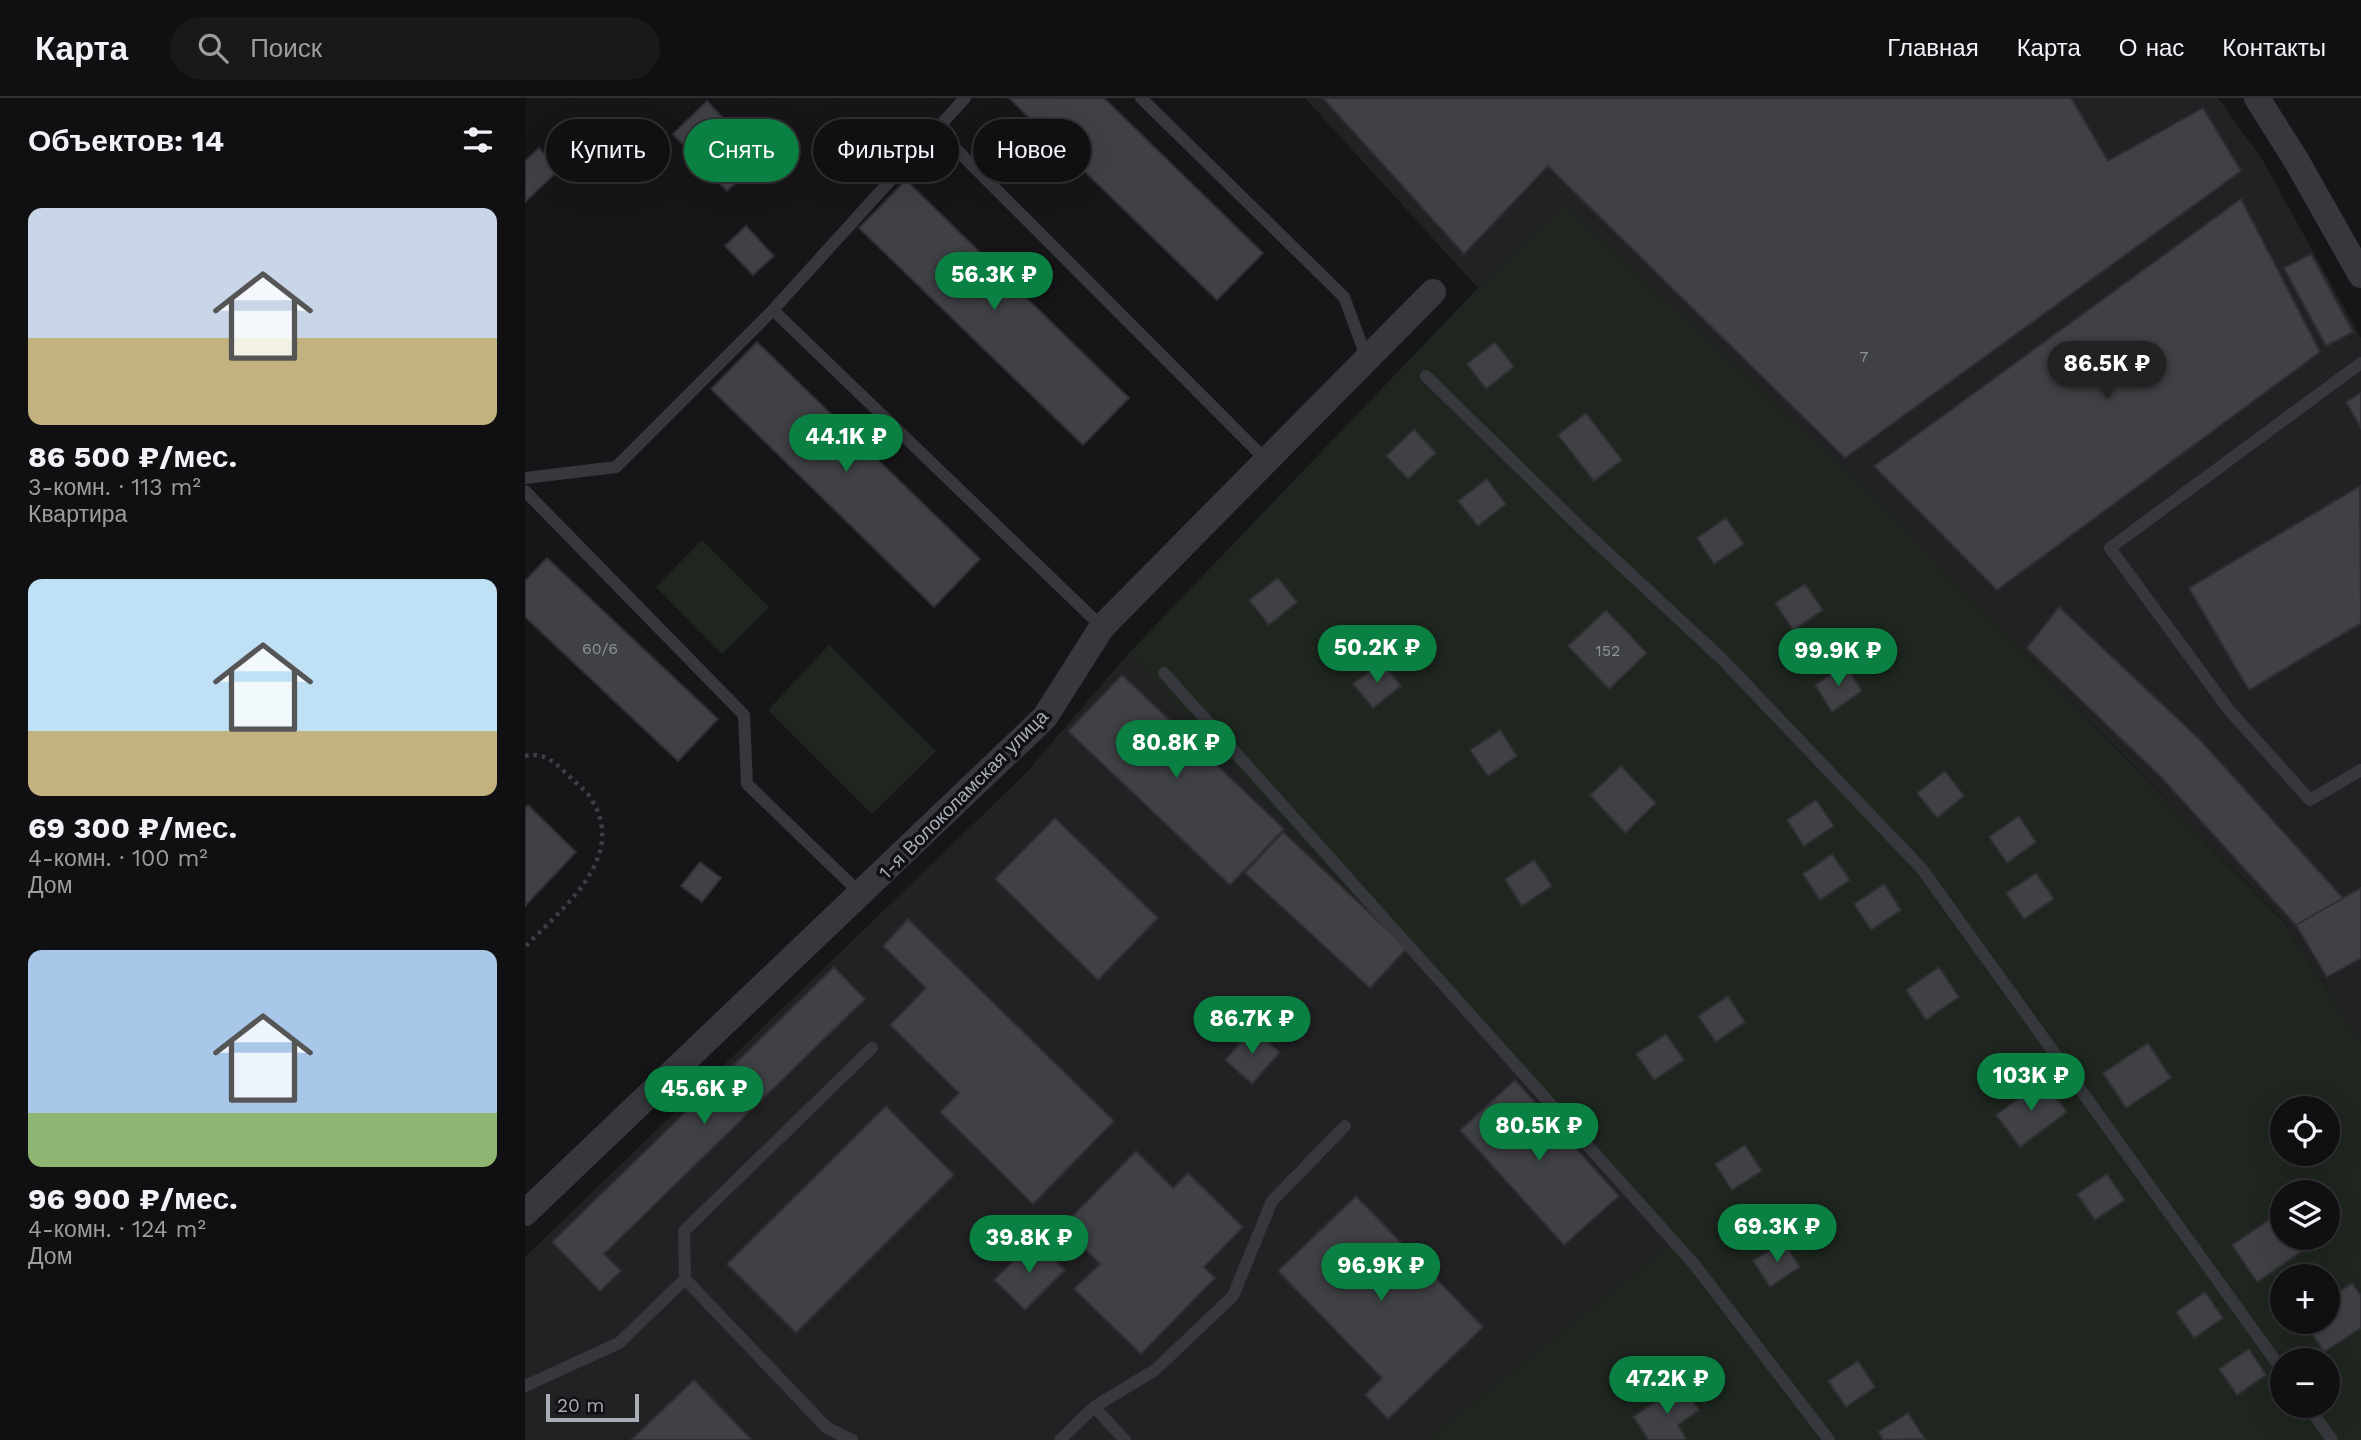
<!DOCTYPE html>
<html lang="ru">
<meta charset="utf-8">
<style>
body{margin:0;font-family:"Work Sans",sans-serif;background:#19191b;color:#f1f3f6;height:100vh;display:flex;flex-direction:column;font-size:26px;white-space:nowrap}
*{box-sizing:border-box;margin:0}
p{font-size:23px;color:#9c9d9f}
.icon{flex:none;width:38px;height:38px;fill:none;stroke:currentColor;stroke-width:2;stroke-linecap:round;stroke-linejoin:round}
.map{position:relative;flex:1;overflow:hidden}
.details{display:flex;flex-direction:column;background:#101012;width:525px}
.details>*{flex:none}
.banner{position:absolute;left:21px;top:21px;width:665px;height:63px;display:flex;gap:14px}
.fabs{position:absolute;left:1745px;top:998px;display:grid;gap:14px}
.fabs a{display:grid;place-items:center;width:70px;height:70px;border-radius:50%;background:#101012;box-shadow:0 7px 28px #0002,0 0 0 2px #303032;font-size:35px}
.scale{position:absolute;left:21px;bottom:18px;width:93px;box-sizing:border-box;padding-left:7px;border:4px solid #a8adb8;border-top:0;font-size:19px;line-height:24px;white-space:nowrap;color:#a8adb8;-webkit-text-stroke:5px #111113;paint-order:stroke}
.price{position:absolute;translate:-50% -60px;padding:0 16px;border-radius:24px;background:#0b8043;color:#fff;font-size:23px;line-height:46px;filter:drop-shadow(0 2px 4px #0008)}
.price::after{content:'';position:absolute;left:50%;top:42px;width:21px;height:16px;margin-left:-10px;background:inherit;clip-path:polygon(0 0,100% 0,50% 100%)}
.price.active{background:#222;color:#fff}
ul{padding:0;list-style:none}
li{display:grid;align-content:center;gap:14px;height:371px;padding:0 28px}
li span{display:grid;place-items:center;height:217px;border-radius:14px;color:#555}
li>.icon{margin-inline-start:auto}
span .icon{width:126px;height:126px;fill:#fffc;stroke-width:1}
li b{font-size:30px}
h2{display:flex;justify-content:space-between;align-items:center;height:84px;padding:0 28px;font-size:30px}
.chip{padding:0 24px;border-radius:32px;background:#101012;box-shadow:0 7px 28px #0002,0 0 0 2px #303032;font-size:24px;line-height:63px}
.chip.active{background:#0b8043;color:#fff}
header{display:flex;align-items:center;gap:42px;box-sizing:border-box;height:98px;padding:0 35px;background:#101012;border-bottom:2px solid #303032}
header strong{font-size:33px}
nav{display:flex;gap:38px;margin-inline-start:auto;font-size:24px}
.search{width:490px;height:63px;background:#19191b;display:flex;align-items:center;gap:18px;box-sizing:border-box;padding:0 24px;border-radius:38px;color:#9c9d9f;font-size:26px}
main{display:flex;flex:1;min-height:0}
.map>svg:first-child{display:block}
</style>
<header>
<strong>Карта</strong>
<div class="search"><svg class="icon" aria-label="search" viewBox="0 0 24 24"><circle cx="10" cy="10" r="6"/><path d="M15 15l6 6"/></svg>Поиск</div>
<nav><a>Главная</a><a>Карта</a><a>О нас</a><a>Контакты</a></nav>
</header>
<main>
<section class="details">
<h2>Объектов: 14<svg class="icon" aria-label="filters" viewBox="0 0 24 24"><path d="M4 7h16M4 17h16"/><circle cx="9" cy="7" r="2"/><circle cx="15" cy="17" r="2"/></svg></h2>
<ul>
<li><span style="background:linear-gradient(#c9d6e8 60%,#c2b280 0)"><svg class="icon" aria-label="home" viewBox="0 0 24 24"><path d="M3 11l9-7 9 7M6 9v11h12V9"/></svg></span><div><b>86 500 ₽/мес.</b><p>3-комн. · 113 m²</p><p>Квартира</p></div></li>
<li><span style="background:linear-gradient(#bfe0f5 70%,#c2b280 0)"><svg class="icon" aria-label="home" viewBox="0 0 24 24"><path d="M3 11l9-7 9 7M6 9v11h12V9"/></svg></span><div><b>69 300 ₽/мес.</b><p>4-комн. · 100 m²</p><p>Дом</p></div></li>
<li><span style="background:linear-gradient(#a9c7e8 75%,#8fb573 0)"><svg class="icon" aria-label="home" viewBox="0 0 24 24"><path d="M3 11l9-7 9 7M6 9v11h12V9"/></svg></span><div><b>96 900 ₽/мес.</b><p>4-комн. · 124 m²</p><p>Дом</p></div></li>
</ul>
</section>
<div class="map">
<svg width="1836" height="1342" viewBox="0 0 1836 1342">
<rect width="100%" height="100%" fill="#161618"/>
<path fill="#222225" d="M780,0H1693L1738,63L1836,240V944L1759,823L1326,376L1040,107L953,190Z
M604,555L1147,1144L901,1342H0V1159L500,676Z"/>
<path fill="#1e261f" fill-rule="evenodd" d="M1040,107L1326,376L1759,824L1836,944V1342H901L1147,1144L604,555L953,190ZM1757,1010H1802V1055H1757ZM1757,1094H1802V1139H1757ZM1757,1178H1802V1223H1757ZM1757,1262H1802V1307H1757Z
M177,442L244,509L197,556L131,489Z
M304,547L411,653L347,716L243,612Z"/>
<path fill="#404145" stroke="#303034" stroke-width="2" d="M484,0H579L738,155L692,202Z
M798,0H1546L1583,63L1678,10L1716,73L1320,360L1023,68L939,156Z
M182,3L236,61L202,93L148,36Z
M14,50L34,72L0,104V63Z
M381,82L604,300L558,347L334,130Z
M1716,101L1795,254L1472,492L1349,368Z
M221,128L249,158L228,177L200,148Z
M1786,156L1828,234L1801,248L1759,170Z
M232,244L455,461L409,509L186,291Z
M970,244L989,269L961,291L942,266Z
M1836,295V330L1821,304Z
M1061,315L1097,362L1069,383L1033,337Z
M889,331L911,355L883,381L861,358Z
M962,381L981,406L953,428L933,403Z
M1835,388L1836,525L1724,592L1664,490Z
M1201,420L1219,446L1189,466L1172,440Z
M22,460L193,621L153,663L0,519V483Z
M753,480L772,504L744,527L724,502Z
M1280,486L1298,512L1268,532L1250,505Z
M1534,509L1675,642L1818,800L1771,827L1636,679L1502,550Z
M1081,512L1122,555L1084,591L1043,548Z
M856,564L876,588L848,610L828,586Z
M1320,567L1337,593L1307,614L1290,587Z
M597,577L759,731L705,787L543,633Z
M975,632L992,658L963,678L945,652Z
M1096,668L1131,705L1100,735L1065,697Z
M1420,673L1439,698L1412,720L1392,695Z
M1291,702L1309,728L1279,748L1262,722Z
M3,707L51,754L0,808V711Z
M1494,718L1511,744L1482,765L1464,739Z
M530,720L633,820L573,882L470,781Z
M758,734L882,850L845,890L720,775Z
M1307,756L1325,782L1295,802L1278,776Z
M1009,762L1027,788L997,808L980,781Z
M175,764L196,780L177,804L156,788Z
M1511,775L1529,801L1499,821L1481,795Z
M1359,786L1376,812L1346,832L1329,806Z
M1836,790V860L1802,879L1771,827Z
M383,821L589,1023L508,1106L415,1014L434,995L365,927L401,890L358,848Z
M309,869L340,901L79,1156L96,1173L75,1193L27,1144Z
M1414,869L1434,899L1401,922L1381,892Z
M1203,898L1220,924L1191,944L1173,918Z
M728,931L755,954L727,986L700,962Z
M1141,936L1159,962L1129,982L1111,956Z
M1623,945L1646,980L1601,1010L1578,975Z
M990,982L1094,1098L1039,1147L935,1032Z
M1518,982L1542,1014L1495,1049L1471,1017Z
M361,1008L429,1077L271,1235L202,1166Z
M1220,1047L1237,1073L1207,1092L1190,1066Z
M611,1053L648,1090L663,1075L718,1129L679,1169L690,1180L616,1256L549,1191L575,1166L537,1129Z
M1582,1076L1600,1102L1570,1122L1552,1096Z
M831,1098L958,1229L863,1321L840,1297L857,1280L753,1173Z
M1757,1113V1139H1780L1786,1147L1732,1184L1707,1147Z
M509,1142L540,1172L500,1212L469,1182Z
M1258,1143L1275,1169L1245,1189L1228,1163Z
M1827,1185L1836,1198V1230L1799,1254L1779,1223H1802V1202Z
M1680,1194L1698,1220L1669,1240L1651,1214Z
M1724,1251L1741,1277L1712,1297L1694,1271Z
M1333,1263L1350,1289L1321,1309L1303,1283Z
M169,1282L227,1342H106Z
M1156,1286L1174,1312L1153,1327L1161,1340L1158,1342H1124L1108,1319Z
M1383,1315L1400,1341L1358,1342L1353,1334Z"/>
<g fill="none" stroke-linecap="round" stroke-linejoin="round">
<path stroke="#3d3f44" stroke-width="4.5" stroke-dasharray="3.5 5" stroke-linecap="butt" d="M0,658C21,653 32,667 46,680C52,686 60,692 65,699C105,759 37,810 0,849"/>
<path stroke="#37383d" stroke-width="12" d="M616,0L819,199L842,261
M410,30L742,363
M248,212L577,529
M1836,265L1585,450L1704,612L1785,702L1836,672
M901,278L1055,429L1197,561L1397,771L1757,1272
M0,380L91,369L248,212L440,0
M0,393L219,617L222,686L336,796
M639,575L1169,1166L1304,1342
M160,1181L159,1133L347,950
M0,1288L94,1245L160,1181L302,1330L327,1342
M1782,1307L1807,1342
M569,1309L630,1272L708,1198L747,1103L820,1028
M535,1342L569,1309L600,1342"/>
<path stroke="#37383d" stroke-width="26" d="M1732,0L1771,62L1836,177
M0,1115L520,619L577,529L908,194"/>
</g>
<g text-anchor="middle" stroke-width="7" stroke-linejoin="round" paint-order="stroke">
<g font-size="16" fill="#8e929b">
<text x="1339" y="264">7</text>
<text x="75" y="556">60/6</text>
<text x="1083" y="558">152</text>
</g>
<g font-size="19" fill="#a8adb8" stroke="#111113">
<text transform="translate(438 696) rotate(-45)" y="7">1-я Волоколамская улица</text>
</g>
</g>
</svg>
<div class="fabs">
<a><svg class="icon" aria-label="locate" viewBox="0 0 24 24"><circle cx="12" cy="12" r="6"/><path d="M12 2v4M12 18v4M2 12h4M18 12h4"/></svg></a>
<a><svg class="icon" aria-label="layers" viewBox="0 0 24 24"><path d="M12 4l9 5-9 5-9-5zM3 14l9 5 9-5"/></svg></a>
<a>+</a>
<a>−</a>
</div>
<div class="scale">20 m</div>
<b class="price" style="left:469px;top:214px">56.3K ₽</b>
<b class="price active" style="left:1582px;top:303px">86.5K ₽</b>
<b class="price" style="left:321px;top:376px">44.1K ₽</b>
<b class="price" style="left:852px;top:587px">50.2K ₽</b>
<b class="price" style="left:1313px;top:590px">99.9K ₽</b>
<b class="price" style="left:651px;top:682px">80.8K ₽</b>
<b class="price" style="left:727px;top:958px">86.7K ₽</b>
<b class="price" style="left:1506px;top:1015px">103K ₽</b>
<b class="price" style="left:179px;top:1028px">45.6K ₽</b>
<b class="price" style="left:1014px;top:1065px">80.5K ₽</b>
<b class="price" style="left:1252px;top:1166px">69.3K ₽</b>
<b class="price" style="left:504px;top:1177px">39.8K ₽</b>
<b class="price" style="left:856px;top:1205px">96.9K ₽</b>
<b class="price" style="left:1142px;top:1318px">47.2K ₽</b>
<div class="banner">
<a class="chip">Купить</a>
<a class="chip active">Снять</a>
<a class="chip">Фильтры</a>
<a class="chip">Новое</a>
</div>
</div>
</main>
